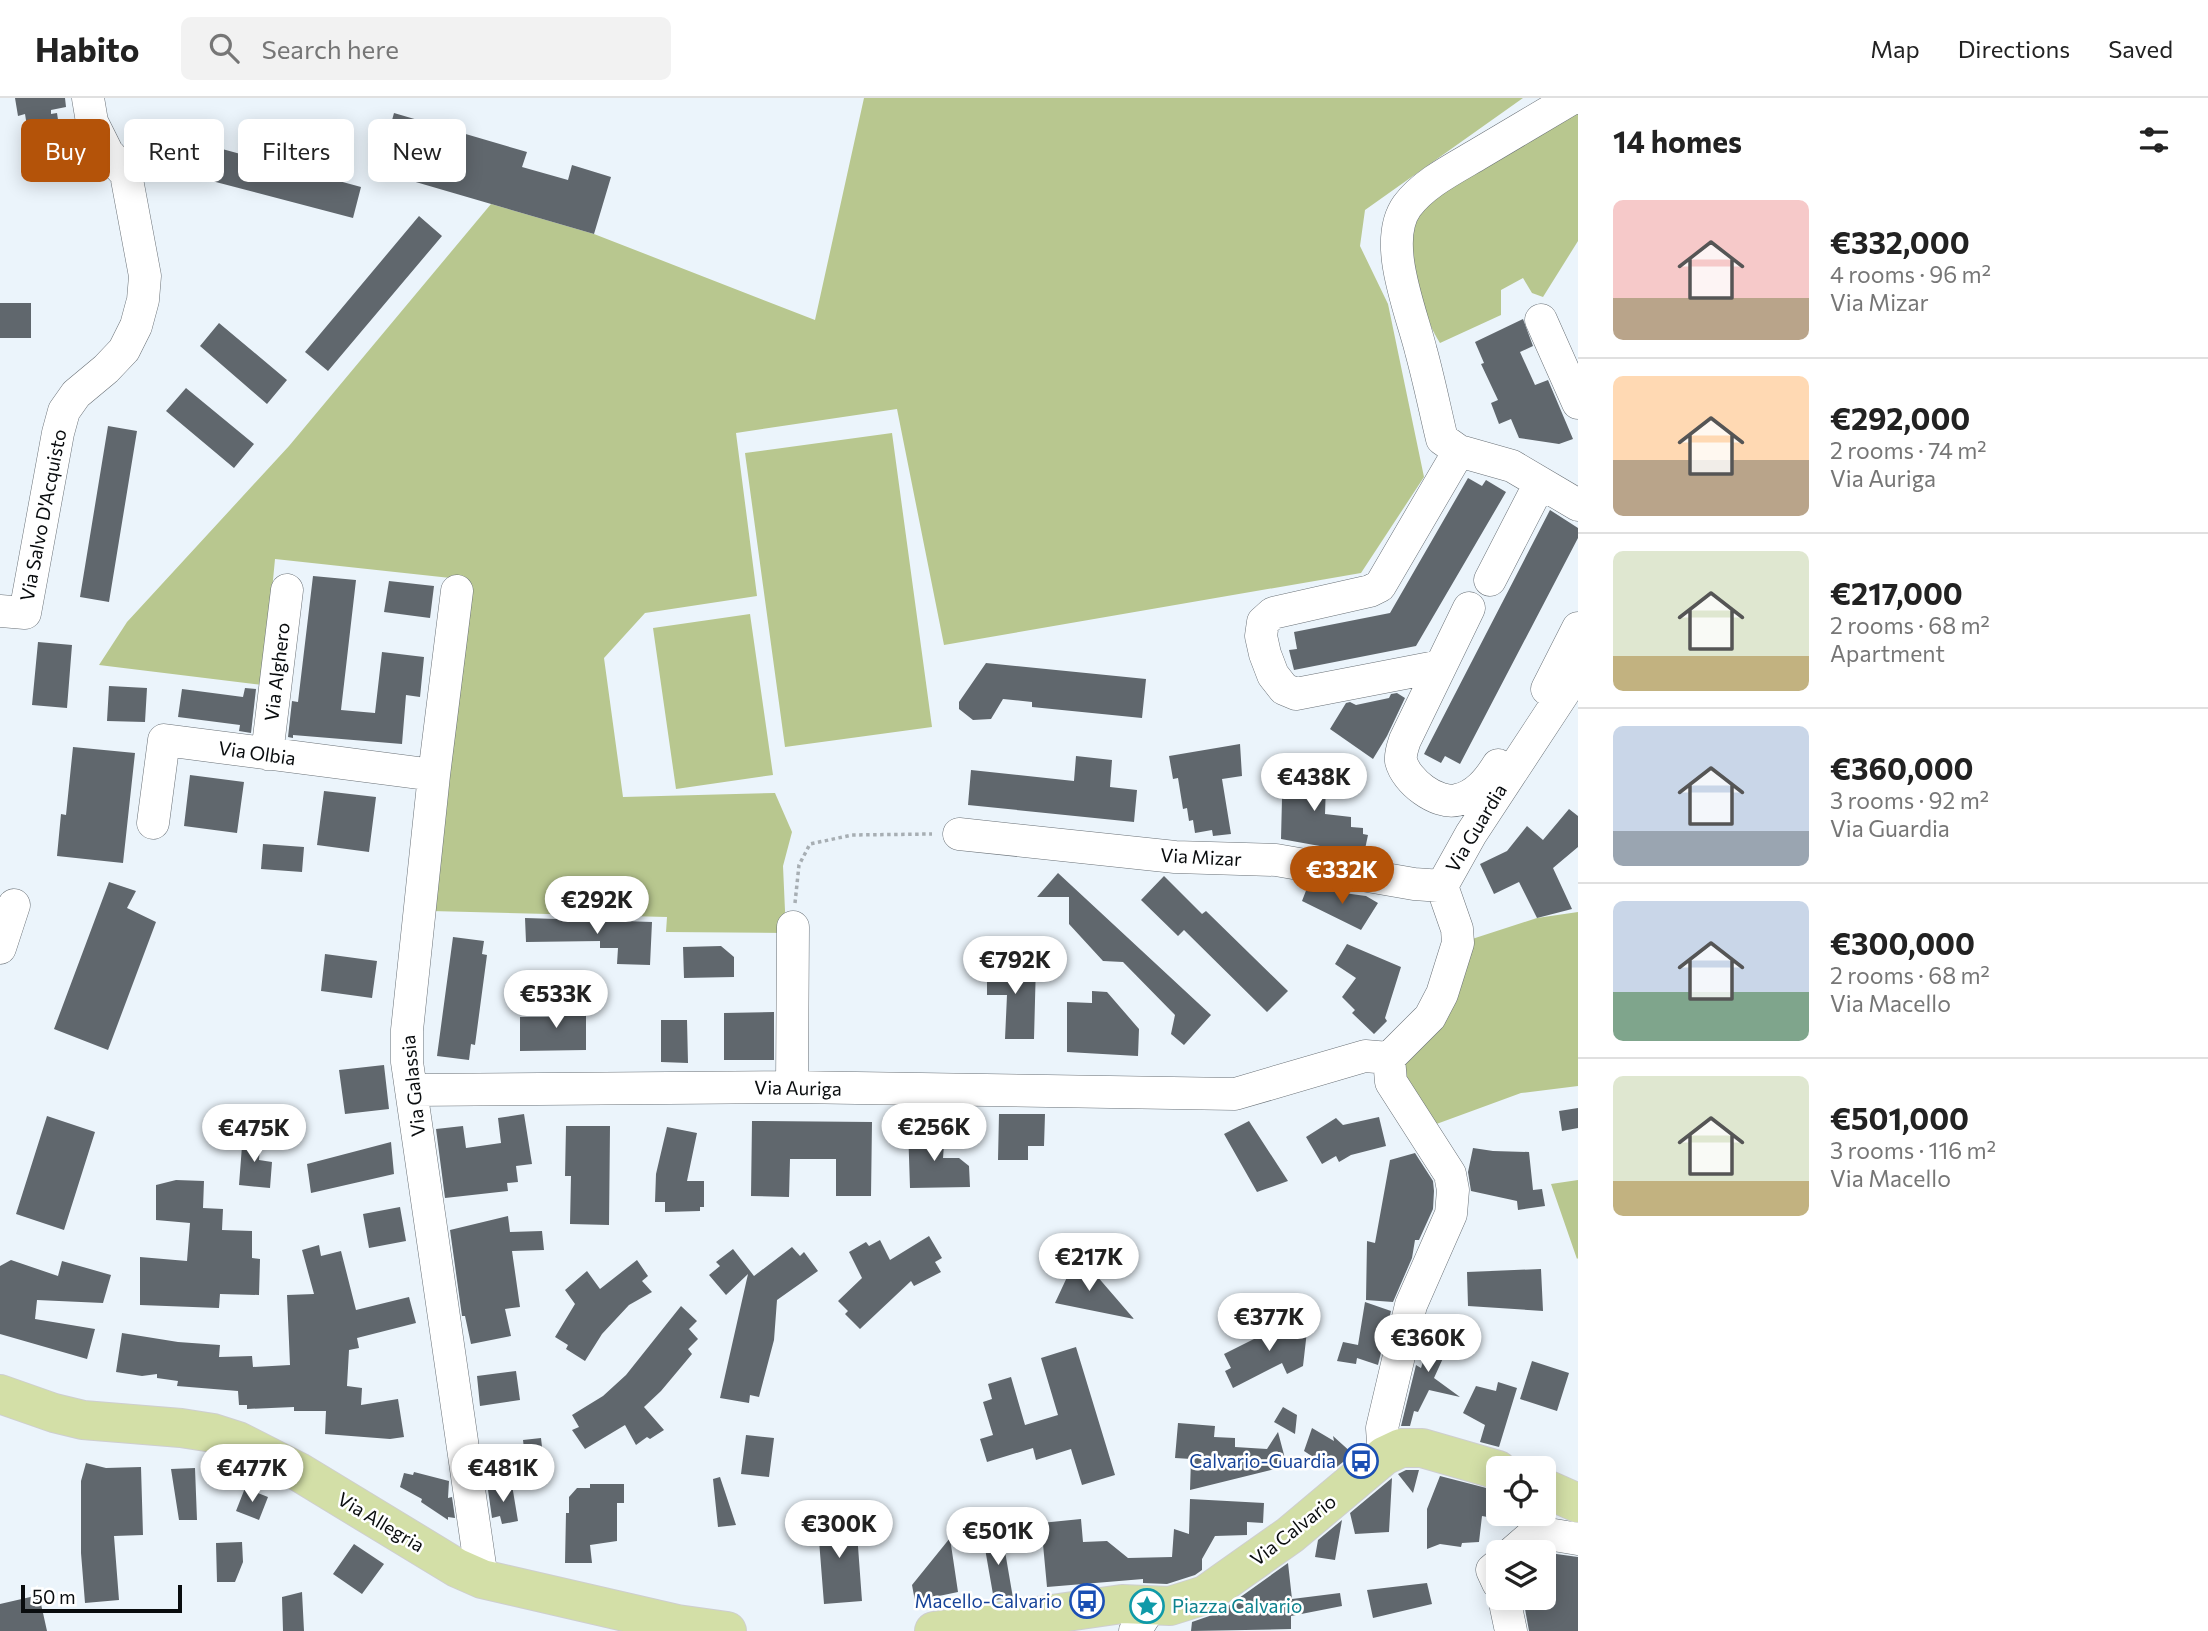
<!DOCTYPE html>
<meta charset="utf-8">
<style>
body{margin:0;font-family:Commissioner,sans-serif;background:#f2f2f2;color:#222;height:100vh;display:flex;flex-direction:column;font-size:26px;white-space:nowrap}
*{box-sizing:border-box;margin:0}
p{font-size:23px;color:#767676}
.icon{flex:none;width:38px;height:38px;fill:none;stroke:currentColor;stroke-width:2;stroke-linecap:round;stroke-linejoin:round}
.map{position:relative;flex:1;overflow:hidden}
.panel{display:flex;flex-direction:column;background:#fff;width:630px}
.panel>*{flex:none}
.guide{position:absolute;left:21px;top:21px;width:665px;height:63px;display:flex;gap:14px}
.buttons{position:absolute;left:1486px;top:1358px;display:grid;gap:14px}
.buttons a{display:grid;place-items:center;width:70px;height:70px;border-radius:10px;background:#fff;box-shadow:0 4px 18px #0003;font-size:35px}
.scale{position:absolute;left:21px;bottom:18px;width:161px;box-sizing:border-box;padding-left:7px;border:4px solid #090c0e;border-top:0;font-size:19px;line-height:24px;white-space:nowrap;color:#090c0e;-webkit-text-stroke:5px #fff;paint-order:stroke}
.price{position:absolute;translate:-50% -60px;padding:0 16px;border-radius:24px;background:#fff;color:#222;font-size:23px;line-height:46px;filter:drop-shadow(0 2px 4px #0008)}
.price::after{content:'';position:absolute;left:50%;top:42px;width:21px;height:16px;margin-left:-10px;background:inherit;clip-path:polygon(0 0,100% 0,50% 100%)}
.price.active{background:#b45309;color:#fff}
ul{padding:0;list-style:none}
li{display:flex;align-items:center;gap:21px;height:175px;padding:0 35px}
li+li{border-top:2px solid #e0e0e0}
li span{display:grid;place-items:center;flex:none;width:196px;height:140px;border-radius:10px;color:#555}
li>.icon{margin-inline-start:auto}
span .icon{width:84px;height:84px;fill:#fffc;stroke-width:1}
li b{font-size:30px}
h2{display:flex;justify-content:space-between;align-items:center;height:84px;padding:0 35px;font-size:30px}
.pill{padding:0 24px;border-radius:10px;background:#fff;box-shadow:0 4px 18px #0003;font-size:24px;line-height:63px}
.pill.active{background:#b45309;color:#fff}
header{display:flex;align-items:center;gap:42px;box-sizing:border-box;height:98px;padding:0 35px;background:#fff;border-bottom:2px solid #e0e0e0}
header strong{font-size:33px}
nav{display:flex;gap:38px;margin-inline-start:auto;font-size:24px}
.search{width:490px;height:63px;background:#f2f2f2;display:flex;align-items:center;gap:18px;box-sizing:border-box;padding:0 24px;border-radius:10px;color:#767676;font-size:26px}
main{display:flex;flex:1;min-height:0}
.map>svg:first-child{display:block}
</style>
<header>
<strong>Habito</strong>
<div class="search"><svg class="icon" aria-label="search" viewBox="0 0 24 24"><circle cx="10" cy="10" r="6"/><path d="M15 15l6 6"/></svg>Search here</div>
<nav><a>Map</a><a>Directions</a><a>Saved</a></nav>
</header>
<main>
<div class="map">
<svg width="1578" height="1533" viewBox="0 0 1578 1533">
<rect width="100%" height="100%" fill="#ebf4fb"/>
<path fill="#b8c78f" d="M864,0H1523L1365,112L1360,148L1388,206L1424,379L1361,475L944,547L897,311L736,335L757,498L645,515L604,560L623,699L775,695L792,734L783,768L786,835L666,834L667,819L431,813L469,482L275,461L263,587L99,567L127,524L289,348L491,106L594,136L815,222Z
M1578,9V143L1543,199L1532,195L1523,180L1501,192V217L1440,245C1420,212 1397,149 1420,112C1422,108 1427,104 1430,100Z
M892,335L932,629L785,649L745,355Z
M750,516L773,677L676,691L653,530Z
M1578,814V988L1521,995L1431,1028L1400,984L1401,961L1469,842L1537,820Z
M1578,1082V1160L1577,1161L1551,1086Z"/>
<path fill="#60676d" d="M15,0H65L66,9L51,12V16L57,15L64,61L33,66L25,16L18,18Z
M394,15L527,54L522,69L568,82L572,67L611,79L594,136L378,73Z
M193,43L361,89L353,120L185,76Z
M419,118L442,138L328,273L305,254Z
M0,205H31V240H0Z
M1523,221L1533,248L1520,254L1535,287L1548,282L1573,341L1559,346L1519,340L1511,321L1499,326L1491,305L1498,302L1481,266L1484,265L1475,244Z
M219,225L287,282L267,306L200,248Z
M186,290L254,346L234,370L166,313Z
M108,328L137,333L109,504L80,499Z
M1468,380L1482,388L1486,382L1506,394L1416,548L1294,572L1289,552L1297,551L1294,534L1390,515Z
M1550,412L1578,430V440L1460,666L1445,658L1441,665L1424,656Z
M313,478L356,482L341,612L375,615L382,554L424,559L420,599L406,597L402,646L293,637V640L288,639L292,603L298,604Z
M389,483L434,488L430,520L384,514Z
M38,544L72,547L67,610L32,607Z
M986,565L1146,581L1142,620L1032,609V604L1003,601L991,621L973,622L959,611V604Z
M109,588L147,590L145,624L107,623Z
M245,590L256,591L251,635L239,633L240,627L178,619L182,591L243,599Z
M1397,595L1405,600L1387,638L1373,661L1330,631L1346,605L1350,604L1356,607L1389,600L1391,596Z
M1240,646L1242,678L1222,681L1231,736L1213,738L1212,732L1195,735L1193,722L1189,723L1187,710L1183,711L1178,680L1173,681L1169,658Z
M73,649L135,655L123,765L57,758L61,716L66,717Z
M1076,658L1112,662L1110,689L1137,692L1134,724L968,707L971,672L1074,683Z
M1283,661L1304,662V666L1311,667V676H1318V685L1326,686L1325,716L1351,719V729L1363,730V736L1368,737L1364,756L1281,741Z
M190,677L244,684L237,735L184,728Z
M324,693L376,699L369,754L317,747Z
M1569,711L1578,718V749L1553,770L1572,811L1537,820L1519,784L1494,796L1480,766L1507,753L1527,728L1543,742Z
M263,746L304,749L302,774L261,771Z
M1058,775L1211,917L1184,947L1171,936L1175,917L1123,864L1103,863L1069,826V799H1037Z
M1164,778L1202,816L1206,813L1288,893L1267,914L1184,832L1178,838L1141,802Z
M109,784L136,793L127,810L156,824L108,952L54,931Z
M1307,790L1366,798L1378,805L1361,832L1302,803Z
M525,820L652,824L650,867L617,866L618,850H600V843L526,844Z
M453,839L484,843L482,856L487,857L475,947L471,946L469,962L437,958Z
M1347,846L1401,869L1385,920L1387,923L1374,936L1352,915L1355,912L1342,899L1356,880L1335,866Z
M721,848L734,859V879L684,880L683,849Z
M325,856L377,863L372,900L321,893Z
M987,864L1036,865L1034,941H1005L1007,897H987Z
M1092,893L1107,894L1139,931L1138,958L1067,954V904L1092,905Z
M555,905H586V952L520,953V919H555Z
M774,914V962H724V915Z
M661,922H687L688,965L661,964Z
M384,967L389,1011L345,1016L339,972Z
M1578,1010V1030L1562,1033L1559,1013Z
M524,1016L532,1066L516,1068L518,1084L507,1085L508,1093L445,1100L436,1031L463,1028L466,1050L501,1045L498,1020Z
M999,1016H1045L1044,1048H1028V1062H998Z
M47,1018L95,1034L64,1132L16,1116Z
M1379,1019L1386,1048L1351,1057L1339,1064L1336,1058L1322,1066L1306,1039L1336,1020L1343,1027Z
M752,1023L872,1024L871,1098H836V1061H790L789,1099L751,1098Z
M1249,1023L1288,1083L1257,1094L1224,1036Z
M566,1028H610L609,1127L570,1126L571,1078H565Z
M667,1029L697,1035L687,1083H704V1109H700V1113L665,1114V1104H655L656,1076Z
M908,1029H921L944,1047L943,1060H959L969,1068L970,1089L910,1090Z
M243,1035L261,1037L259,1062L272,1064L270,1090L239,1087Z
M391,1044L394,1076L311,1095L307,1066Z
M1473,1050L1493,1053L1529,1054L1533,1092L1542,1091L1545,1108L1518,1112L1517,1103L1471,1093L1468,1074Z
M1415,1055L1433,1083L1434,1093L1433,1111L1419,1142H1415L1412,1160L1393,1204L1366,1202L1367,1143L1375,1145L1390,1062Z
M176,1082L204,1083L203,1110L223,1111L222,1132L252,1133V1160L260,1161L259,1197L220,1196L219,1210L140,1207V1159L187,1163L190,1125L156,1122V1087Z
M400,1109L406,1143L369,1150L363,1116Z
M508,1118L510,1134L542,1133L544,1152L512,1153L520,1209L505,1211L511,1238L471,1246L465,1218H462L450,1132Z
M929,1138L942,1160L935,1164L941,1174L914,1188L911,1183L860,1231L845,1216L848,1213L838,1203L862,1180L849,1154L866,1144L869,1148L880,1142L890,1162Z
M319,1147L321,1158L341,1153L356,1212L409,1199L416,1225L357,1240L359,1250L349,1252L347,1288L362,1290L361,1307L398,1301L404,1339L390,1341L325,1336L326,1313H294V1309L247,1311V1307H239L238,1293L177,1288L178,1283L157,1280V1276L142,1278L116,1274L122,1235L178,1244L220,1247L219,1259L252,1258L253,1269L290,1267L287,1197L314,1196L302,1152Z
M792,1149L800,1158L804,1154L818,1173L777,1202L774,1242L759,1299L750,1297L749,1305L720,1300L748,1176L726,1197L709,1177L720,1168L716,1164L733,1151L754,1178Z
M11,1162L58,1178L62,1163L111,1177L103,1205L37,1202L35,1221L95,1231L87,1261L0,1236V1168Z
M637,1162L648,1178L642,1183L652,1194L629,1207L602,1236L585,1263L566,1251L568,1247L555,1239L575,1206L565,1192L587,1173L600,1191Z
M1075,1162L1090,1170L1134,1221L1055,1205Z
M1541,1171L1543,1213L1468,1208L1467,1174Z
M1365,1204L1391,1213L1378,1267L1357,1260L1356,1266L1337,1263L1343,1244L1358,1247Z
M681,1208L697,1223L689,1231L698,1241L688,1251L692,1256L661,1293L644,1309L664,1332L650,1341L647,1339L636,1347L625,1327L585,1351L572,1332L579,1329L572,1317L603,1298L626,1277Z
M1300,1218L1307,1233L1303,1268L1287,1276L1282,1265L1233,1290L1225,1273L1231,1270L1224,1256Z
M1434,1228L1454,1236L1434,1280L1460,1299L1429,1292L1418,1314L1414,1313L1410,1328H1401L1416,1267L1421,1270Z
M1076,1249L1115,1377L1082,1387L1071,1351L1036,1362L1033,1350L987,1364L980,1341L993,1337L983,1304L992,1301L988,1286L1011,1279L1025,1327L1058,1317L1041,1260Z
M1532,1263L1569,1275L1557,1313L1520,1301Z
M516,1273L520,1302L480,1308L477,1278Z
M1498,1284L1517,1290L1499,1349L1480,1344L1485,1327L1463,1315L1476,1288L1496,1293Z
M1283,1309L1297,1317L1295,1336L1274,1324Z
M1178,1325L1215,1328L1214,1339L1235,1340V1349L1267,1351L1278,1334L1287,1368L1190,1392L1191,1361L1175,1360Z
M1312,1330L1334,1343L1333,1338L1353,1356L1333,1372L1304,1353Z
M746,1337L774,1340L769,1379L741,1376Z
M541,1340L545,1375L528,1386L523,1342Z
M86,1365L106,1370L141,1369L143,1437L114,1438L119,1502L85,1505L81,1455V1383Z
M195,1370L197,1422H179L171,1371Z
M1406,1372H1419L1413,1395L1398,1376Z
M414,1374L449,1383L448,1400L452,1399L455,1420L448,1419V1422L421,1404L422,1401L400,1389L404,1375L413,1377Z
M1440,1378L1498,1393V1421L1482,1418L1479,1444L1462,1445L1461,1449L1440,1446L1427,1451V1411Z
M720,1379L736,1427L718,1429L713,1381Z
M1392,1380L1389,1434L1355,1436L1350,1415Z
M590,1386H624V1405H617V1443L590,1447L592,1465H565L566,1415H569V1399L577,1390H590Z
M512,1387L518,1423L502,1426L500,1418L492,1420L488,1392Z
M245,1390L268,1399L259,1422L236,1413Z
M1190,1401L1264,1405L1263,1425L1247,1424V1437L1215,1438L1202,1461V1472L1195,1477L1167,1486L1143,1485V1481L1047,1489L1041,1425L1081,1421L1083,1444L1107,1443L1128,1460L1172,1459L1174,1431L1189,1436Z
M814,1421H856L862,1503L824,1506L819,1442H814Z
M1342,1422L1335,1462L1315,1459L1318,1442Z
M1002,1436L1013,1500L994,1502L983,1439Z
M950,1440L958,1494L915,1503L912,1487Z
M242,1444L243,1464L235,1484H217L216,1445Z
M354,1446L384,1466L362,1496L333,1476Z
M1541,1454H1542L1578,1459V1533H1529L1523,1500H1544V1454Z
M1288,1465L1292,1501L1340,1495L1342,1508L1291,1518V1531L1191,1533L1192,1524L1218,1515Z
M1427,1485L1432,1506L1373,1520L1367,1492Z
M302,1494L304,1533H283L282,1499Z
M39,1497L47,1533H0V1506Z"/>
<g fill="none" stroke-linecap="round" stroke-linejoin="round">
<g stroke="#6a7177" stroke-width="33">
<path id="minor" d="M1577,0L1571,1C1541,19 1510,37 1480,55C1455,70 1424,85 1407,108C1381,144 1412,215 1421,253C1429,282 1435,312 1442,341L1459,353L1512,368L1578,407
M1541,222L1578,305
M1490,482L1540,385
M457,493L434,677L407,932V964L482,1481
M1469,510L1405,642C1403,648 1400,656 1401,663C1406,683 1437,707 1457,702C1476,698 1488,683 1498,667
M0,513L25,515L58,335L64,313L76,296L106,271L124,252L136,228L143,202L145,178L126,76L107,54L92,24L88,0
M1441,568L1296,596L1284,591L1273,577L1265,556L1261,538L1263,524L1273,515L1370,493L1380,488L1459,353
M1547,591L1578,530
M267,656L287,492
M153,725L164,642L434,677
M959,736L1175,759L1276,762L1414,786L1442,788
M0,850L14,807
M792,989L793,829
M411,992L792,989L1235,996L1365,958L1389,960
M1384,1358L1382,1330L1411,1207L1451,1116L1453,1092L1450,1076L1391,984L1389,960L1430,919L1442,896L1458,845L1457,831L1442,788L1471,736L1578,573
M1513,1454L1536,1434L1578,1441
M1498,1467L1492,1472L1498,1485
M1504,1500L1511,1533
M1135,1533L1151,1508"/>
</g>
<g stroke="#cececf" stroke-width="40">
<path id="major" d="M0,1296L54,1315L83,1322L181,1330L213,1335L238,1343L299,1374L457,1470L482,1481L677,1526L727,1533
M1544,1390L1578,1405
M934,1533L1122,1506L1170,1508L1205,1497L1290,1437L1384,1358L1401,1350H1422L1498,1372"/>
</g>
<path stroke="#a7aeb3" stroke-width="3.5" stroke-dasharray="3.5 3.5" stroke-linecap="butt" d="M795,805L799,767L810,746L852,737L932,736"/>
<use href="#minor" stroke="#fff" stroke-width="32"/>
<use href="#major" stroke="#d3dfa7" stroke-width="38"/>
</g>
<defs>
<g id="bus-ring" transform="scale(1.75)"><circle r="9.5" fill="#fff" stroke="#1a4fb4" stroke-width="1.5"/><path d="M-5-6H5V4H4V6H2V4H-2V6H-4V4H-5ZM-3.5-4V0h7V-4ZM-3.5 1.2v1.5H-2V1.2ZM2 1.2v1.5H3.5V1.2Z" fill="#1a4fb4"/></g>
<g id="sight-ring" transform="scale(1.75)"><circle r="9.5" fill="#fff" stroke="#0f9aa8" stroke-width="1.5"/><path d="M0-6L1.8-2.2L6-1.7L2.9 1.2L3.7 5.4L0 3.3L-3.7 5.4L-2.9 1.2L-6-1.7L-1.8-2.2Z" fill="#0f9aa8"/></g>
</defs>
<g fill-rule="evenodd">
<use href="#bus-ring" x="1361" y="1363"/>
<use href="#bus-ring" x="1087" y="1503"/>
<use href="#sight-ring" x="1147" y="1508"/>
</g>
<g text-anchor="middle" stroke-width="5" stroke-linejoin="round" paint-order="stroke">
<g font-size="19" fill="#090c0e" stroke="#fff">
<text transform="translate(43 417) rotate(-79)" y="7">Via Salvo D'Acquisto</text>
<text transform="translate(277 574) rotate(-83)" y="7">Via Alghero</text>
<text transform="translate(257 655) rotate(8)" y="7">Via Olbia</text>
<text transform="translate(1476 730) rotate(-59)" y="7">Via Guardia</text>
<text transform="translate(1201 759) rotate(3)" y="7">Via Mizar</text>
<text transform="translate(413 988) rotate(-96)" y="7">Via Galassia</text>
<text transform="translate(798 990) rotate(1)" y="7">Via Auriga</text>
<text transform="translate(381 1424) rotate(31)" y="7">Via Allegria</text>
<text transform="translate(1293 1432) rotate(-38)" y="7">Via Calvario</text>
</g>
<g font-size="19" fill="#164399" stroke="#fff" text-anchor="end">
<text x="1336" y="1370">Calvario-Guardia</text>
<text x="1062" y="1510">Macello-Calvario</text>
</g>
<g font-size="19" fill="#0d838f" stroke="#fff" text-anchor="start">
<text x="1172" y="1515">Piazza Calvario</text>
</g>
</g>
</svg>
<div class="buttons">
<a><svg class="icon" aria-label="locate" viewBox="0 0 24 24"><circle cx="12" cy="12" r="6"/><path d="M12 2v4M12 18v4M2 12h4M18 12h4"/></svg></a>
<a><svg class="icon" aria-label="layers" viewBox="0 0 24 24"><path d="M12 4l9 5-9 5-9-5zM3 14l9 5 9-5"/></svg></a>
</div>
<div class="scale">50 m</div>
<b class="price" style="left:1314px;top:715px">€438K</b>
<b class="price active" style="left:1342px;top:808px">€332K</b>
<b class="price" style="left:597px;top:838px">€292K</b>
<b class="price" style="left:1015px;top:898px">€792K</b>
<b class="price" style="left:556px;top:932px">€533K</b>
<b class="price" style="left:934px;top:1065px">€256K</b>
<b class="price" style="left:254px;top:1066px">€475K</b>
<b class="price" style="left:1089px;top:1195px">€217K</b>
<b class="price" style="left:1269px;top:1255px">€377K</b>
<b class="price" style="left:1428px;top:1276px">€360K</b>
<b class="price" style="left:252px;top:1406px">€477K</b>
<b class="price" style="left:503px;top:1406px">€481K</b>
<b class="price" style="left:839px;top:1462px">€300K</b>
<b class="price" style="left:998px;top:1469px">€501K</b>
<div class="guide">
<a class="pill active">Buy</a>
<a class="pill">Rent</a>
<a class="pill">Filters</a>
<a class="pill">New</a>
</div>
</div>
<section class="panel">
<h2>14 homes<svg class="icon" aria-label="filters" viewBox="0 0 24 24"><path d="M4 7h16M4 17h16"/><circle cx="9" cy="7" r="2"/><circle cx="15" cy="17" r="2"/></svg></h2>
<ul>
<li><span style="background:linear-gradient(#f6c9c9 70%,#b9a48a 0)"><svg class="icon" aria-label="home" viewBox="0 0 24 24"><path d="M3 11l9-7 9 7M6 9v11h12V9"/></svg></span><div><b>€332,000</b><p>4 rooms · 96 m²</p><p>Via Mizar</p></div></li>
<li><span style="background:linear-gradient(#ffd9b3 60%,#b9a48a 0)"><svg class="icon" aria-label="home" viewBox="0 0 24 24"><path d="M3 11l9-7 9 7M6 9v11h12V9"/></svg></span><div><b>€292,000</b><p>2 rooms · 74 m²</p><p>Via Auriga</p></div></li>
<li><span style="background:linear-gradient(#dfe7d0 75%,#c2b280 0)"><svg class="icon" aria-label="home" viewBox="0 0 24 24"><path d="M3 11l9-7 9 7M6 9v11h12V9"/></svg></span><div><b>€217,000</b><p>2 rooms · 68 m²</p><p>Apartment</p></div></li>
<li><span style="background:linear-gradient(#c9d6e8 75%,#9aa5b1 0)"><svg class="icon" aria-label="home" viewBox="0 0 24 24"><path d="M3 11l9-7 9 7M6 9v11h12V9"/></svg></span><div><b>€360,000</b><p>3 rooms · 92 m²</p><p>Via Guardia</p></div></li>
<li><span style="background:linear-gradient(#c9d6e8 65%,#7fa58c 0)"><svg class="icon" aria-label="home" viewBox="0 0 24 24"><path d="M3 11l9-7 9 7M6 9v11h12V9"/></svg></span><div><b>€300,000</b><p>2 rooms · 68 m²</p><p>Via Macello</p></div></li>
<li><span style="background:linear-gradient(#dfe7d0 75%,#c2b280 0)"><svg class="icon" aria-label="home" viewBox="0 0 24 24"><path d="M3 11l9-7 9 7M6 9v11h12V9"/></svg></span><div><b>€501,000</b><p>3 rooms · 116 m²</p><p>Via Macello</p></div></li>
</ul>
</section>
</main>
